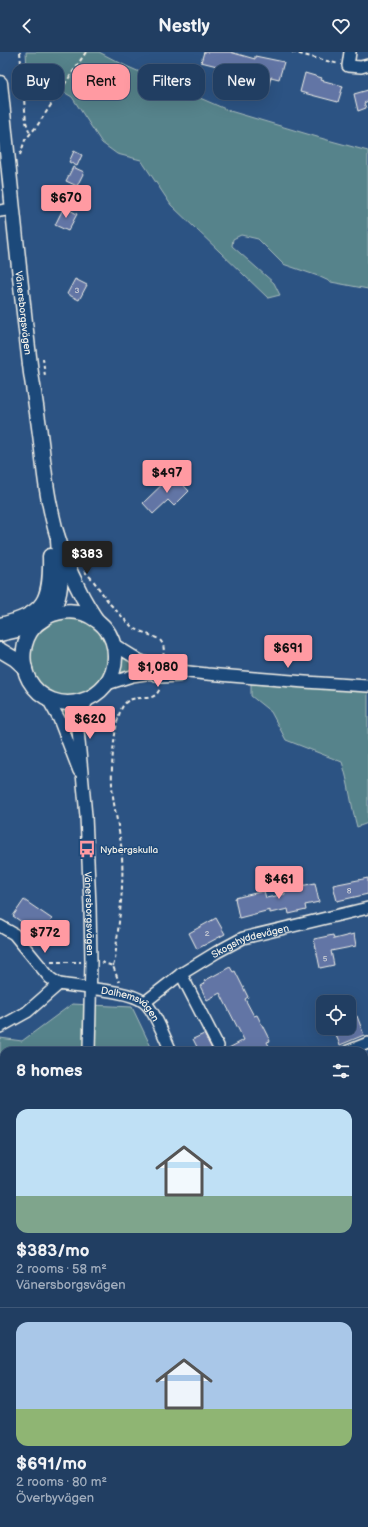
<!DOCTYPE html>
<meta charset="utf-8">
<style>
body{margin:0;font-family:"Balsamiq Sans",sans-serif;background:#2d496b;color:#f1f3f6;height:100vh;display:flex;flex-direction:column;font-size:15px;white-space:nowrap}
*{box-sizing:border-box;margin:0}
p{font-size:13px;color:#a2aebe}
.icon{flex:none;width:22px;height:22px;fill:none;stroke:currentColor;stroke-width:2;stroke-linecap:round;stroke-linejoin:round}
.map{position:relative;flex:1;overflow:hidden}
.details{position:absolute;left:0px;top:995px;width:368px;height:480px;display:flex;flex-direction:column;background:#213e62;border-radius:12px 12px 0 0;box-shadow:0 4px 16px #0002,0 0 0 1px #3e5777}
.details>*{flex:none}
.hud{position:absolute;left:12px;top:12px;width:344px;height:36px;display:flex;gap:8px}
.controls{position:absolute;left:316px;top:943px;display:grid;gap:8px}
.controls a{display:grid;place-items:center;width:40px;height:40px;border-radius:8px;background:#213e62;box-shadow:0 4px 16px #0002,0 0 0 1px #3e5777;font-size:20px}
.price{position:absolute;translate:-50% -34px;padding:0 9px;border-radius:4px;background:#ff9aa2;color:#111;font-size:13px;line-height:26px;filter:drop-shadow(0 1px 2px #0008)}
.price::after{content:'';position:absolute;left:50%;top:24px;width:12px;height:9px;margin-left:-6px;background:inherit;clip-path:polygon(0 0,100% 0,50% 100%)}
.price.active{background:#222;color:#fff}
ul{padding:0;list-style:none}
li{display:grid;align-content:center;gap:8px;height:212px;padding:0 16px}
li+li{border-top:1px solid #3e5777}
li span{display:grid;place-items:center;height:124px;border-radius:12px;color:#555}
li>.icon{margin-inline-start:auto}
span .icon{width:72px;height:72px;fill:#fffc;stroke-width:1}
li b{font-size:17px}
h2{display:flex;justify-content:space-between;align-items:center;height:48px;padding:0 16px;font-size:17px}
.tag{padding:0 14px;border-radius:12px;background:#213e62;box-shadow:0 4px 16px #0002,0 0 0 1px #3e5777;font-size:14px;line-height:36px}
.tag.active{background:#ff9aa2;color:#111}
header{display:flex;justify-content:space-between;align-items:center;height:52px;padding:0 16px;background:#213e62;font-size:18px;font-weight:800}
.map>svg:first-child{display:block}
</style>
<header><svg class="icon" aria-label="back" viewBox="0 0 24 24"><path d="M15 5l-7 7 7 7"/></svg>Nestly<svg class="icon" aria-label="heart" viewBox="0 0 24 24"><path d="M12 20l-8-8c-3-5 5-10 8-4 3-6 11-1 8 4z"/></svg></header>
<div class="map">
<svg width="368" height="1475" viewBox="0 0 368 1475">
<rect width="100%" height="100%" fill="#2c5383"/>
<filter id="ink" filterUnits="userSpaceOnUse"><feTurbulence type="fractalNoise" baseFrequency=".025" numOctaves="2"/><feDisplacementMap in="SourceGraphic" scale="8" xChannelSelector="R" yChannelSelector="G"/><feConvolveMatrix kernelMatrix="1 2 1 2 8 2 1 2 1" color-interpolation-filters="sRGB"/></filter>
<g filter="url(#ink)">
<path fill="#57838b" stroke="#a6baba" d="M26,0H99L126,14L230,59L324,87L368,99V237L331,230L318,224L283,212L258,187L241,183L233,187L232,194L274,231L280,243L268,246L171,153L141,108L117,102L102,91L72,45L27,18Z
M30 605a40 40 0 1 1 80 0a40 40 0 1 1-80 0Z
M123,606L133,612L154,619L119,624Z
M251,632L336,637L368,638V771L357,775C351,753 349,731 342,710L286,688L271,660L251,644Z
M58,654L77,655L74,670V686Z
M72,952L132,955L153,999H4V1138L0,1139V986L22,989Z
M368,1045V1187L364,1184V1046Z
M0,1315H4V1471H364V1349H368V1475H0Z"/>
<path fill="#6275a5" stroke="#f4f1e8" d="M204,0H230L255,7V4L284,10L279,27L271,25L269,33L255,30L257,20L238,15L237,19L201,10Z
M305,21L322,26L321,28L343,34L338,50L300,40Z
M368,38V49L364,51L366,56L358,59L354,42Z
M74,99L82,103L77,114L69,110Z
M73,115L84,120L77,134L66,129Z
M64,155L77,162L68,179L55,173Z
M75,227L87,233L79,248L67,242Z
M173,422L189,439L174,454L168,448L153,462L143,451Z
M368,826V842L337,849L333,833Z
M300,828L301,834L315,831L319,850L305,853L306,858L289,862L288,857L270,861V858L239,866L235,846L264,839L266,846L285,842L283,831Z
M24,848L52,867L44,879L39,876L36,880L13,864Z
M216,866L225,882L197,897L189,881Z
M354,882L356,894L331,899L334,913L320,916L314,887L333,883L334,887Z
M230,915L233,920L235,919L248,945L245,947L254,964L257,963L270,989L267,990L270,996L264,999H223L244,988L220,941L207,948L200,934L205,931L204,929Z
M357,964L364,983L340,993L333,976H349V967Z
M204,982L212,997L213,999H199L193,987Z"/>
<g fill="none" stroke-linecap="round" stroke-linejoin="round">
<g stroke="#f4f1e8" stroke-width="14">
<g id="minor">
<path d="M350,0L348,14L361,15L368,13"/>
<path d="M0,159L13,157"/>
<path d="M113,592L139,608L161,617L207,622L305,630L368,634"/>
<path d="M107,632L132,624L152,621L160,625L178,624"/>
<path d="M46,644L59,667L79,719"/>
<path id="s1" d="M88,647L82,659L78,678L86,764L90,854L91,910L89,999"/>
<path id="s2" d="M0,874L14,882L50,926L59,932C80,936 129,938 144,950C154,957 165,987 171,999"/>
<path d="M181,922L218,994"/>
<path id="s3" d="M145,950L181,922L217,900L243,886L368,856"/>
<path d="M0,975L27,960L59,932"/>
<path d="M348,999L368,991"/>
<path d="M86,1471V1475"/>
</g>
</g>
<g stroke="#f4f1e8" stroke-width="17">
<g id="major">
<path id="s4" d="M0,31C10,127 19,224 31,321C35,347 39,372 42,398C44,417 46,436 50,454C56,485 67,516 82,544C86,551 91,560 96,567C98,570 102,572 105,576C111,583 115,594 115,604C116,651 52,669 29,628C20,611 22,589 34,575C38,570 44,568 48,564C52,560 56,551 58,545C63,527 59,506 58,488"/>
<path d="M48,564C65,557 81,557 96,568"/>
<path d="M0,573C45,563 51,548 50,504"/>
<path d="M0,582L35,574"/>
<path d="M0,598L15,607L25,616"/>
</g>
</g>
<path stroke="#f4f1e8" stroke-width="2" stroke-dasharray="4 3" stroke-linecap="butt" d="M20,0L26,70L30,82
M292,0L339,12
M20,103L25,88L37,74L86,0
M43,306L45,325
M84,519L92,527L110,552L133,576L159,587C165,593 164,598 163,606
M51,910H81
M101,910L113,914L119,930
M113,914L115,908C118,874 124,839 122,805C121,780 113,757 112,732C111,716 114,678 119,663C128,632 152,658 160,636
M255,1471L256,1475"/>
<use href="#minor" stroke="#1f4a7a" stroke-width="11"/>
<use href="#major" stroke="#1f4a7a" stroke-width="14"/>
</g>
</g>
<defs>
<g id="bus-bare" transform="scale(1.38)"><path d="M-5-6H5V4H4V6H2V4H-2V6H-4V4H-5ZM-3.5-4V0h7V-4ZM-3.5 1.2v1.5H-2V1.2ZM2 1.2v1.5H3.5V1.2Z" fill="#ff9aa2" stroke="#1f4a7a" stroke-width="2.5" paint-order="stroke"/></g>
</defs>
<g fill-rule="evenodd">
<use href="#bus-bare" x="87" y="797"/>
</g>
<g text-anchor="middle" stroke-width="3" stroke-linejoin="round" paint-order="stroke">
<g font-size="8" fill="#d0d2d7">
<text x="77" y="241">3</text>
<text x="349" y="841">8</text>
<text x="207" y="884">2</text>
<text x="325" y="909">5</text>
</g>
<g font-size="10" fill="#f4f1e8" stroke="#1f4a7a">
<text dy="4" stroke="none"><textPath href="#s4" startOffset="231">Vänersborgsvägen</textPath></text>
<text dy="4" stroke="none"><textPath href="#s1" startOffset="217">Vänersborgsvägen</textPath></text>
<text dy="4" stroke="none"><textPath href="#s3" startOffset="123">Skogshyddevägen</textPath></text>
<text dy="4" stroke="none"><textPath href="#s2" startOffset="160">Dalhemsvägen</textPath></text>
</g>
<g font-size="10" fill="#f4f1e8" stroke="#1f4a7a" text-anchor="start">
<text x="100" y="801">Nybergskulla</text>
</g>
</g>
</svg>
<div class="controls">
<a><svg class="icon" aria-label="locate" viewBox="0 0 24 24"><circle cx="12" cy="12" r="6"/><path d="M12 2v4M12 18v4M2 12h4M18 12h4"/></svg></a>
</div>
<b class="price" style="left:66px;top:167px">$670</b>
<b class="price" style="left:167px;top:442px">$497</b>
<b class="price active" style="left:87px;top:523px">$383</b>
<b class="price" style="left:288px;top:617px">$691</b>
<b class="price" style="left:158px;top:636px">$1,080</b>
<b class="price" style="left:90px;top:688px">$620</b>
<b class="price" style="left:279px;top:848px">$461</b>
<b class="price" style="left:45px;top:902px">$772</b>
<div class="hud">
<a class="tag">Buy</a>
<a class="tag active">Rent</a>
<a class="tag">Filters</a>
<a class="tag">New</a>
</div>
<section class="details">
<h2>8 homes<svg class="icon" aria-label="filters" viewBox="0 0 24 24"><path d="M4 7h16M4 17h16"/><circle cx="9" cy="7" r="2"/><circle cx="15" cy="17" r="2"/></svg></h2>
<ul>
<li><span style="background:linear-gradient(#bfe0f5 70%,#7fa58c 0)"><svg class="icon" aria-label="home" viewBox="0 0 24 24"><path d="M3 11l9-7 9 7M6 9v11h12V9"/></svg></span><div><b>$383/mo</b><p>2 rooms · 58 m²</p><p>Vänersborgsvägen</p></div></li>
<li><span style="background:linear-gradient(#a9c7e8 70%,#8fb573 0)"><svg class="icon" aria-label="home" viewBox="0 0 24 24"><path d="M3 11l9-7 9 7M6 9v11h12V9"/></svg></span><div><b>$691/mo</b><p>2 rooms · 80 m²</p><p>Överbyvägen</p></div></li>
</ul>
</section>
</div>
